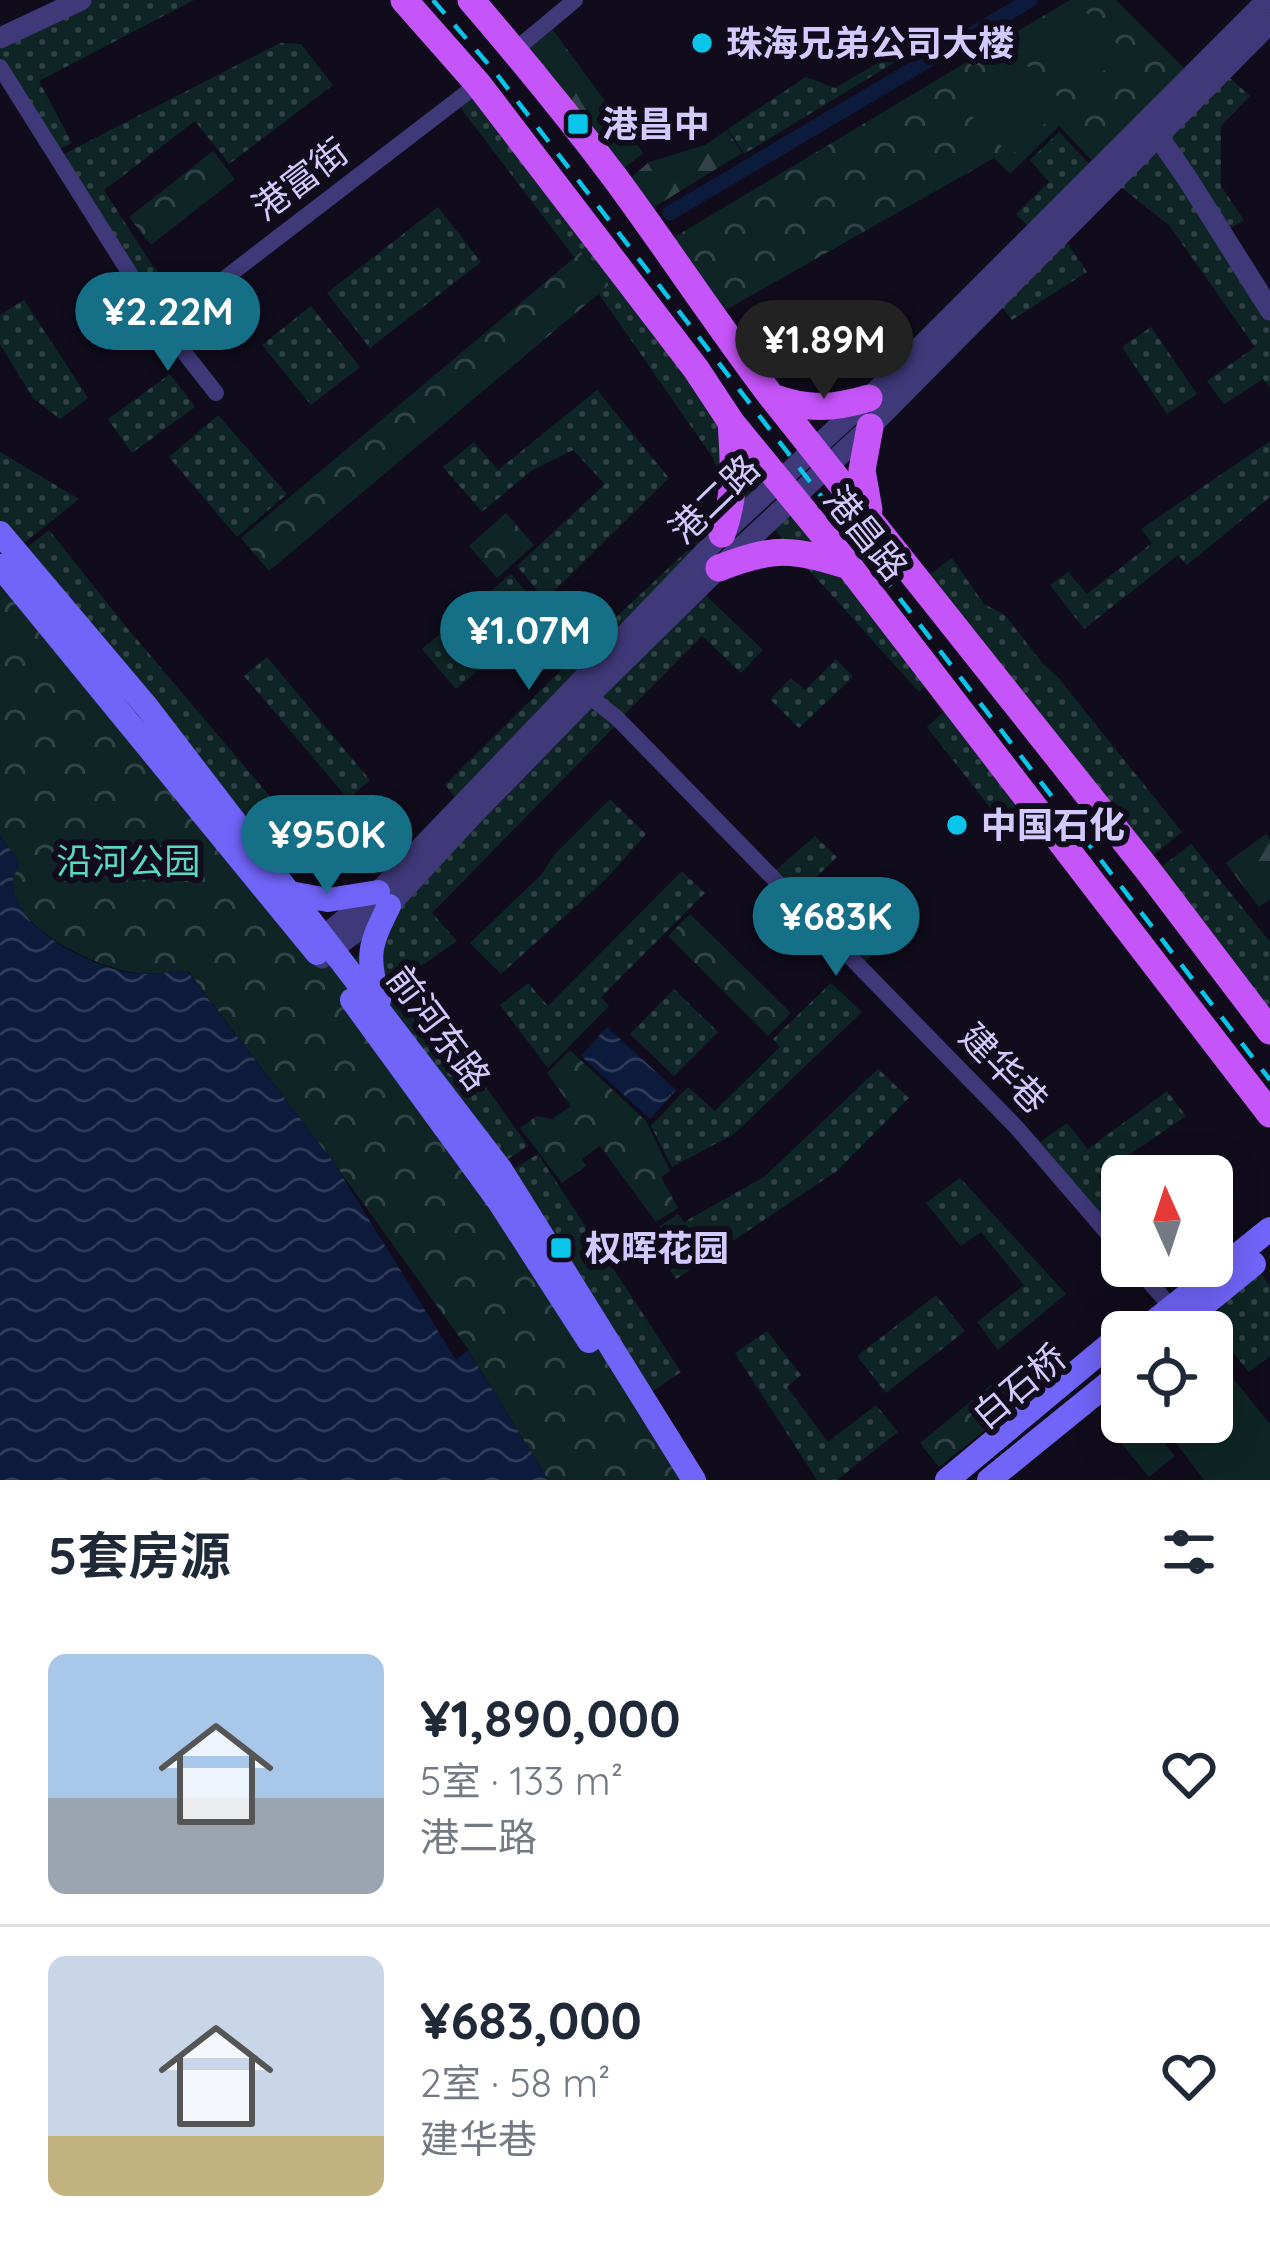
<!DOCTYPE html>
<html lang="zh">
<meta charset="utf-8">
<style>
body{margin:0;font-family:Quicksand,"Noto Sans SC",sans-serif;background:#f6f6f7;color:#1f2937;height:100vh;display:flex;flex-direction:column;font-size:45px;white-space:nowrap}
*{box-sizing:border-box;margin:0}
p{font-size:39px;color:#747a83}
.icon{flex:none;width:66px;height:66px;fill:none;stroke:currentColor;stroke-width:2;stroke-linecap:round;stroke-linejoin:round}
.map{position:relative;height:1480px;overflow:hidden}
.drawer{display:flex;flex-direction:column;background:#fff;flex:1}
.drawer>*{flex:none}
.needle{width:78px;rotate:357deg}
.tools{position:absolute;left:1101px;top:1155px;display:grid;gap:24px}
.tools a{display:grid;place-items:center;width:132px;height:132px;border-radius:18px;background:#fff;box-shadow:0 6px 30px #0003;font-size:60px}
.price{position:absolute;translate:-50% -102px;padding:0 27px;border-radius:42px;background:#156f87;color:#fff;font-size:39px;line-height:78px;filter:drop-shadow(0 3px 6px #0008)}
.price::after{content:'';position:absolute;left:50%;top:72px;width:36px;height:27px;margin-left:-18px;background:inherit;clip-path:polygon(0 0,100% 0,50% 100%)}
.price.selected{background:#222;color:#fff}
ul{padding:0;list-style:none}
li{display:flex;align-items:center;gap:36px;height:300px;padding:0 48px}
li+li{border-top:3px solid #e0e1e3}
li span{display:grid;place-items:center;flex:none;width:336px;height:240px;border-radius:18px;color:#555}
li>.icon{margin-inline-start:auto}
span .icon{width:144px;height:144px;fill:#fffc;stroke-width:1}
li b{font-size:51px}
h2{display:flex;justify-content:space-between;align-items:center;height:144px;padding:0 48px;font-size:51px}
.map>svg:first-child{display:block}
</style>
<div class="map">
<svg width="1270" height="1480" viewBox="0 0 1270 1480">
<defs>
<pattern id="grass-dots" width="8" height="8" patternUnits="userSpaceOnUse" patternTransform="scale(3)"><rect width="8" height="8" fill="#0f2525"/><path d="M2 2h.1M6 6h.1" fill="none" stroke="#314346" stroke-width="1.8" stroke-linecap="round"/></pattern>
<pattern id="forest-firs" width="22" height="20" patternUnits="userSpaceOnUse" patternTransform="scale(3)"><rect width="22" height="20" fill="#0f2525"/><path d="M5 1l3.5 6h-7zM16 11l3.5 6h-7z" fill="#314346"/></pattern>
<pattern id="park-crowns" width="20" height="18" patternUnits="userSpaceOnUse" patternTransform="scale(3)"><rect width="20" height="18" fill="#0f2525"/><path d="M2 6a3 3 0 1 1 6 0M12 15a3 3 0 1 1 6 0" fill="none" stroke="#314346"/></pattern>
<pattern id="water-waves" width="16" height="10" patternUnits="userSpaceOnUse" patternTransform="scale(3)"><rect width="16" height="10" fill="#0c1b3b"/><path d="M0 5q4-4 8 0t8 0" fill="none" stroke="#2e3b58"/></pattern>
</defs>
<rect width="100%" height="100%" fill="#100c1c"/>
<path fill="url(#grass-dots)" d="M90,0H194L39,81L72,143L58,150L0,59V42Z
M917,40L923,45L744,154L728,129L806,77L835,88Z
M280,43L301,44L333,85L229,164L195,121L104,190L149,260L182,303L162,317L60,156Z
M1214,64L1250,96L1221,126V186L1244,220L1226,231L1159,124Z
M478,87L783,489L459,802L445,785L582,649L707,532L725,493L713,458L599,294L609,285L582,252L574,257L457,103Z
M1153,131L1270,316V388L1263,379L1224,404L1207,381L1255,347L1169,225L1108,177Z
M1059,132L1098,173L1036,234L1016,214L1049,182L1030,160Z
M438,207L481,262L370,348L327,293Z
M1057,228L1087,272L1012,320L991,292Z
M24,300L88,398L60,419L33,398L0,344V315Z
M311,306L360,367L311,405L262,345Z
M1151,327L1197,394L1167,414L1122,347Z
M170,374L195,407L132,453L108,419Z
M597,390L669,478L545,600L517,566L605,484L573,450L531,471L482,512L443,467L474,442L498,470Z
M218,415L287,494L237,537L169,457Z
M1270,441V497L1187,565L1178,555L1084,629L1050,585L1068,572L1087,594L1152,543L1141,529Z
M0,452L79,499L17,549L0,527Z
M788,499L933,680L919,692L791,550L765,517Z
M49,530L128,629L273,800L242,827L20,553Z
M952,558L984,604L1005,615L1043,664L1057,676L1182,832L1147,860L930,574Z
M511,574L545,613L456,689L422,649Z
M693,583L763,650L741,673L702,636L623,716L588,685Z
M267,657L370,780L348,799L244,676Z
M836,659L853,677L799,728L770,699L791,678L805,690Z
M577,692L615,726L432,913L457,941L407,976L528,1146L502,1163L350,963L364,951L344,927Z
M951,705L1042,822L1017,842L927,727Z
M610,799L646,834L607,878L501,974L470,943L541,875L554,855Z
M815,836L837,857L812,881L879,949L864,963L775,871Z
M1191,844L1270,942V1021L1156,871Z
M682,871L705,893L601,997L609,1006L548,1068L500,1005L528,983L548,1006Z
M831,983L862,1012L734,1134L672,1167L651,1126L688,1087L715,1111L780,1047L773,1039Z
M674,989L718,1032L674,1076L630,1034Z
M878,1069L909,1098L837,1171L676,1279L645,1236L678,1214L684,1222L764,1177Z
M1167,1091L1186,1116L1098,1176L1122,1207V1245L1036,1145L1067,1123L1088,1149Z
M538,1154L681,1372L653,1391L508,1172Z
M960,1178L1066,1294L998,1350L977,1322L1024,1285L981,1232L961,1246L926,1203Z
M1258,1269L1270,1286V1356L1249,1372L1209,1323L1247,1274Z
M936,1295L965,1331L886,1393L857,1356Z
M767,1331L801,1375L787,1387L828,1442L876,1405L898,1432L837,1480H817L735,1353Z"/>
<path fill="url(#forest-firs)" d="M550,26L643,153L617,174L519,51Z
M727,130L742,153L648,211L625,183L649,162L705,145Z
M1266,834L1270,839V899L1259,907L1226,863Z"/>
<path fill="url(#park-crowns)" d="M1070,0H1116L1195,79L1103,172L1059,126L1010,174L994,158L722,312L668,241Z
M213,151L235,179L151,245L129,217Z
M581,252L609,285L269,571L241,538Z
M506,513L534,545L497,578L469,546Z
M0,535L322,939L695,1480H548L468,1349L334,1163L188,971C170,972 149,976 131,972C92,965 10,928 13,879C13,877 19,864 20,862L0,836Z
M690,914L791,1013L768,1036L668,936Z
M570,1050L646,1121L670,1171L661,1177L678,1208L656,1222L600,1146L582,1159L586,1166L562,1183L520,1128L537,1116L552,1119L571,1106L547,1073Z
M996,1381L1016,1405L939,1467L920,1443Z"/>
<path fill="#0f2525" d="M1074,0L1124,51L1082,92L1032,41Z
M1018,56L1065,104L1011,156L964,108Z
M1212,1352L1270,1424V1480H1204L1169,1434L1166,1422H1176L1186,1440L1212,1422V1419L1233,1402L1222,1391L1212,1387Z
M1122,1416V1422H1147L1175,1456L1149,1477L1108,1427Z"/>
<path fill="url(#water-waves)" d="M0,837L20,862C19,865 13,877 13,879C10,928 91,966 131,973C148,976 170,972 187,971L334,1163L456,1360L468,1350L548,1480H0Z
M607,1027L676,1090L650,1119L581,1056Z"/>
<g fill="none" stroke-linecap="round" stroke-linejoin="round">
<path stroke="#0c1b3b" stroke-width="15" d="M670,213L1030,0"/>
<path stroke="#3f3979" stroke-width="16" d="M515,50L575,0
M0,67L161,323L181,312L478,84
M161,323L216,393
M580,689L617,718L1017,1128L1122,1250
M1135,1266L1166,1301"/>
<path stroke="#3f3979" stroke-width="21" d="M0,38L81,0
M1153,129L1187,178L1270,310
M313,945L378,892L722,534L869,398L1267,0
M322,958L389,906L473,815L588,697L719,568L870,427L1270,23"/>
<path stroke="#7164f9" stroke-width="24" d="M0,533L147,707L501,1170L694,1480
M0,566L317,953
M290,893L328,900L378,892
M352,1000L500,1203L589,1341
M379,1000C366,956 369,946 389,906
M1141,1332L1270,1229
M1171,1332L1254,1264
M947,1480L1122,1334
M989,1480L1122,1372"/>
<path stroke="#c554f9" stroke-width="27" d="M404,0L478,84L696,369L731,422L849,566L1270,1114
M471,0C521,58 570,118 616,179C669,251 718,326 772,397L1147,869L1270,1031
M772,397C807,410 833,409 869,398
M869,510L862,470L870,427
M722,534C736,496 734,462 731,422
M719,568C775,546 793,549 849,566"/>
<path stroke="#09c5e9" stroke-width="4.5" stroke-dasharray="18 15" stroke-linecap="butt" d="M433,0L495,72L1270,1080"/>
</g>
<g fill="#09c5e9" stroke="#100c1c" stroke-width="4.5">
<circle cx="702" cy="43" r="12"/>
<rect x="566" y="112" width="24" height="24" rx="6"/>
<circle cx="957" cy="825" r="12"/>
<rect x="549" y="1236" width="24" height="24" rx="6"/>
</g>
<g text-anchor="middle" stroke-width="12" stroke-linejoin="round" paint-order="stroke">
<g font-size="36" font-weight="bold" fill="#d2c9fd" stroke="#100c1c" text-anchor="start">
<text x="726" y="56">珠海兄弟公司大楼</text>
<text x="602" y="137">港昌中</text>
<text x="981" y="838">中国石化</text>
<text x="585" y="1261">权晖花园</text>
</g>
<g font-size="36" fill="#d2c9fd" stroke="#100c1c">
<text transform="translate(300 179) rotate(-37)" y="13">港富街</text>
<text transform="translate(714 499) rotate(-44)" y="13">港二路</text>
<text transform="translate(866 533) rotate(51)" y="13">港昌路</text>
<text transform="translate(439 1028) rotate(53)" y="13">前河东路</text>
<text transform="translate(1004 1068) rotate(46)" y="13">建华巷</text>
<text transform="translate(1019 1386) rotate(-40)" y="13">白石桥</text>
</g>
<g font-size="36" fill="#59d9c1" stroke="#100c1c">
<text x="128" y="874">沿河公园</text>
</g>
</g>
</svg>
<div class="tools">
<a><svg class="needle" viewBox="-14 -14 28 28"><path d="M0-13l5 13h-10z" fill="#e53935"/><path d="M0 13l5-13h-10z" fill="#747a83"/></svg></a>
<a><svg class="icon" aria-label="locate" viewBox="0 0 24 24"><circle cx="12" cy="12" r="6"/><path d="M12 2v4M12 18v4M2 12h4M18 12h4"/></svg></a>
</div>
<b class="price" style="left:168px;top:374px">¥2.22M</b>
<b class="price selected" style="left:824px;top:402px">¥1.89M</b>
<b class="price" style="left:529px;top:693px">¥1.07M</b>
<b class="price" style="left:327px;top:897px">¥950K</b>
<b class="price" style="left:836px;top:979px">¥683K</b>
</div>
<section class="drawer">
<h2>5套房源<svg class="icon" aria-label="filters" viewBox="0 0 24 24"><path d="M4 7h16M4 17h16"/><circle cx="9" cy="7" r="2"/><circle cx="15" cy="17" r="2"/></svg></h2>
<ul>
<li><span style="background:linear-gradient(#a9c7e8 60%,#9aa5b1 0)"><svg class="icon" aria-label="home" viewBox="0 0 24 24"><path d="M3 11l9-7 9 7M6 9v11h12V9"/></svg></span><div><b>¥1,890,000</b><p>5室 · 133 m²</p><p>港二路</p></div><svg class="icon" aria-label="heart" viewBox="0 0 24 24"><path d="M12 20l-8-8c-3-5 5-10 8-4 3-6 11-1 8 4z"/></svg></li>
<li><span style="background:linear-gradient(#c9d6e8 75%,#c2b280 0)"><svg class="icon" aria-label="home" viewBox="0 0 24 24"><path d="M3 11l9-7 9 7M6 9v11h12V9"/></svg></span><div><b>¥683,000</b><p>2室 · 58 m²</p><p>建华巷</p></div><svg class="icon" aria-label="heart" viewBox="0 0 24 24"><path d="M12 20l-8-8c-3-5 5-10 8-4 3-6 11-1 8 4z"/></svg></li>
</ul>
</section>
